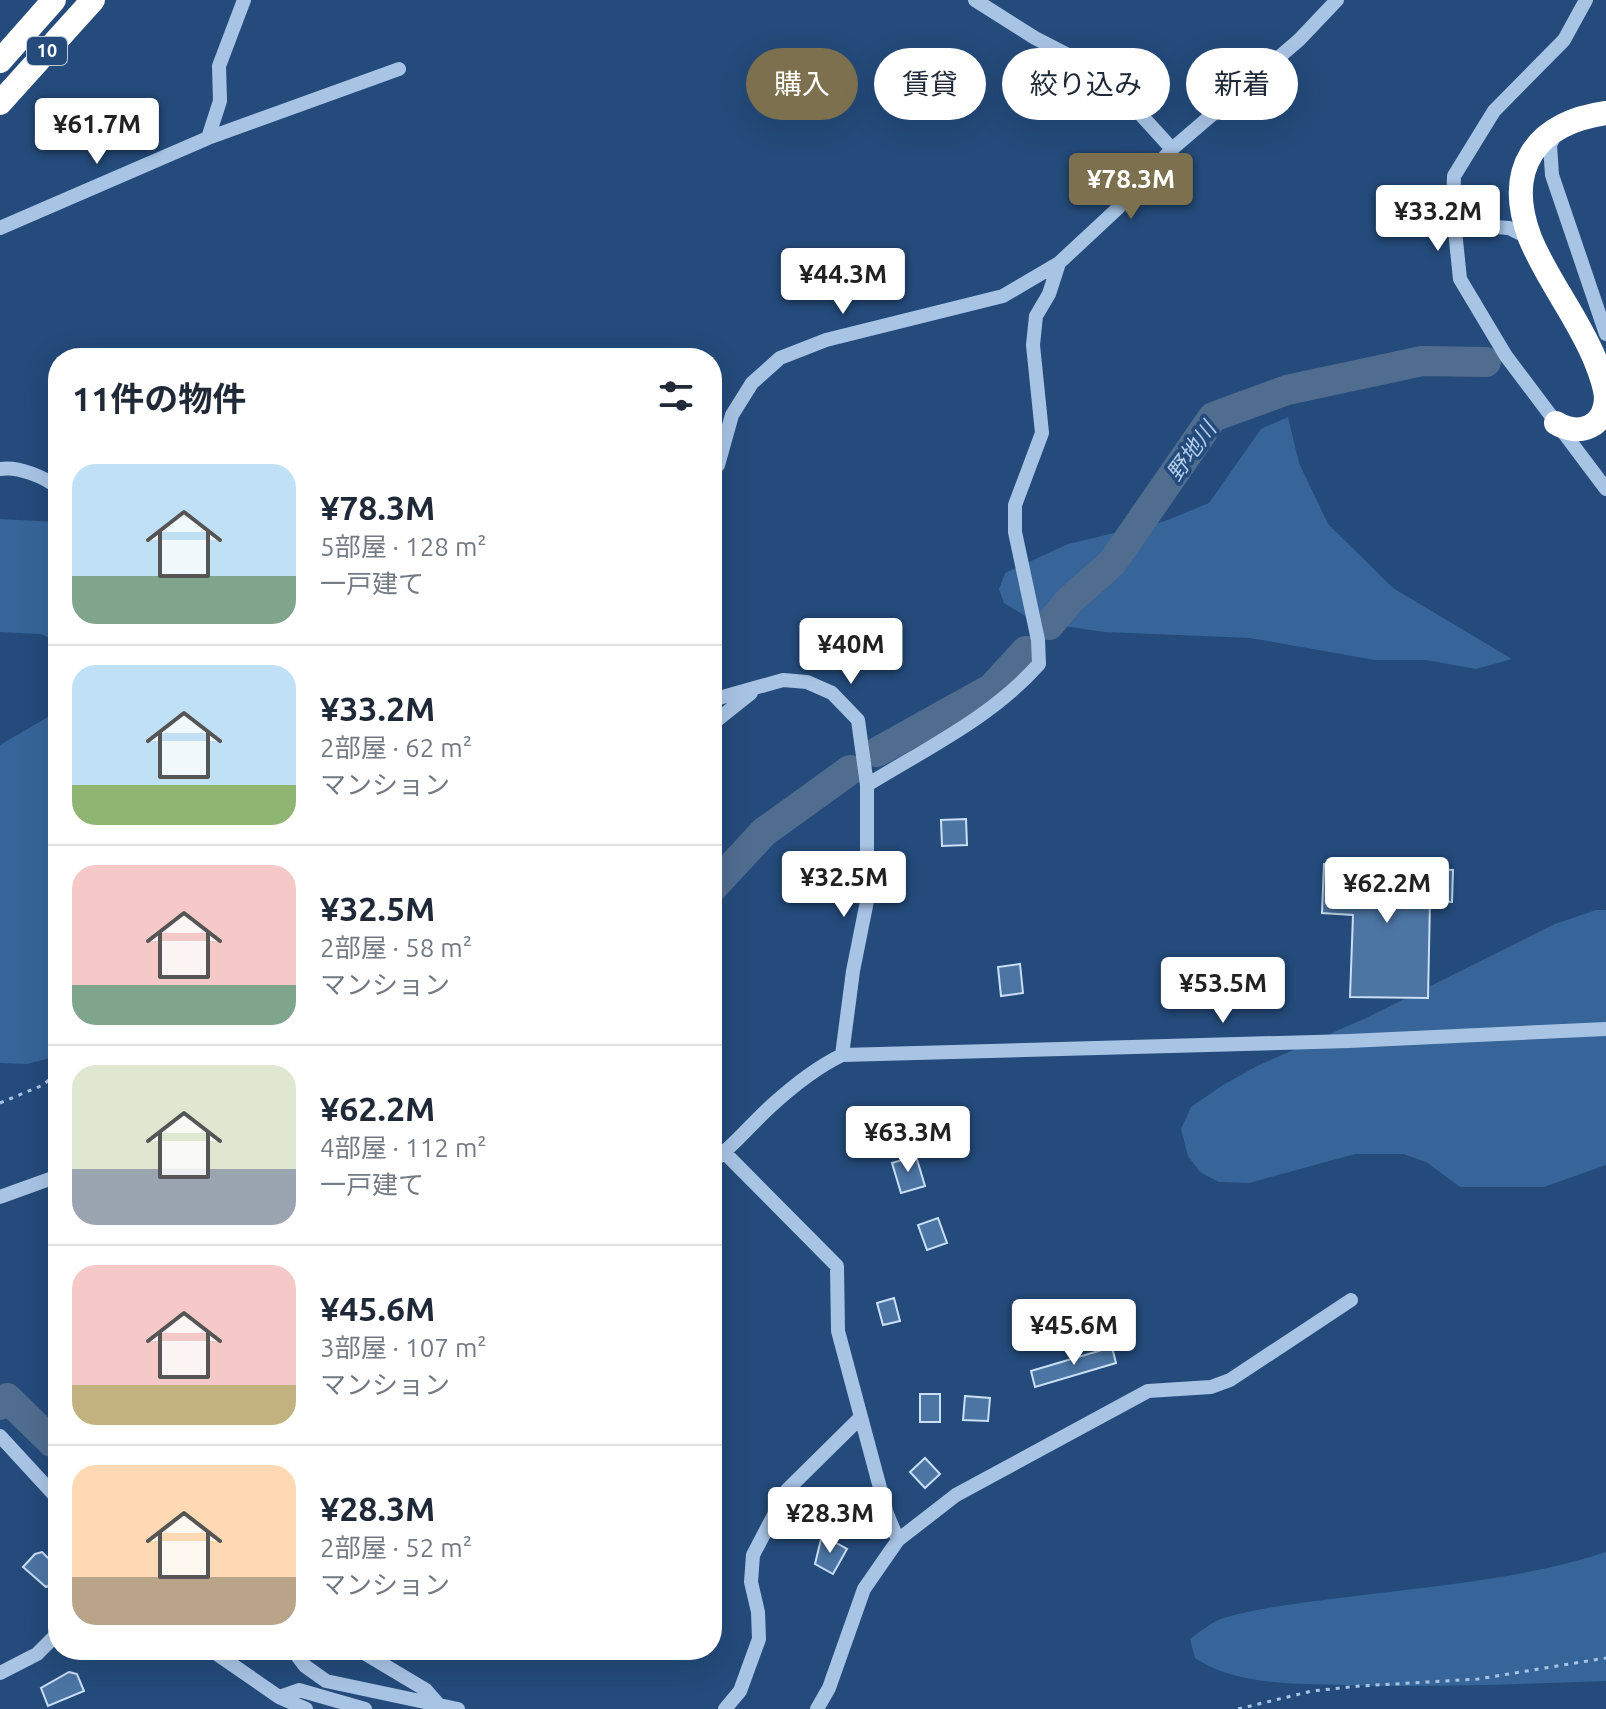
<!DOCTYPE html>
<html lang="ja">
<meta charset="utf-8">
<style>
body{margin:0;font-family:Ubuntu,"Noto Sans JP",sans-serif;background:#f2f2f3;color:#1f2937;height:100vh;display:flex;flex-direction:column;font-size:30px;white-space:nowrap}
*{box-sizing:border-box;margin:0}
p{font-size:26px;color:#747a83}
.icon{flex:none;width:44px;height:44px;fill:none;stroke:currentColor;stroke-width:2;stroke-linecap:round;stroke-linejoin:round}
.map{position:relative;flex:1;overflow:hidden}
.side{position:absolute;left:48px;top:348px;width:674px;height:1312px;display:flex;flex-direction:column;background:#fff;border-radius:32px;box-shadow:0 8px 32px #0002}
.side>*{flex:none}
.guide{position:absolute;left:746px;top:48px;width:740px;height:72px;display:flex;gap:16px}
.price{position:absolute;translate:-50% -68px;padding:0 18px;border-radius:8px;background:#fff;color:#222;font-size:26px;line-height:52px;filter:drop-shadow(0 2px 4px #0008)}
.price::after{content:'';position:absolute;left:50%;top:48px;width:24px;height:18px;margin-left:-12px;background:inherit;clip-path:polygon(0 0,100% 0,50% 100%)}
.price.on{background:#7d704e;color:#fff}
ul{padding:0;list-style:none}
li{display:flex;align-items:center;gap:24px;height:200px;padding:0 24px}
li+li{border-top:2px solid #e0e1e3}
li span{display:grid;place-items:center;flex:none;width:224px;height:160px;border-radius:24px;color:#555}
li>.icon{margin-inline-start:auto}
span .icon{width:96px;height:96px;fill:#fffc;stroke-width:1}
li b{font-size:34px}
h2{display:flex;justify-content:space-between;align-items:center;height:96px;padding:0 24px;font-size:34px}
.tag{padding:0 28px;border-radius:36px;background:#fff;box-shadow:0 8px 32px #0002;font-size:28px;line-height:72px}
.tag.on{background:#7d704e;color:#fff}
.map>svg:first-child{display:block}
</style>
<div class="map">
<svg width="1606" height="1709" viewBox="0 0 1606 1709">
<rect width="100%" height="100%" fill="#244b7b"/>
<path fill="#376599" d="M1288,417L1299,463L1328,524L1393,588L1512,659L1476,669L1426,660H1375L1250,638L1105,632L1035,622L1004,603L999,589L1005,573L1068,544L1165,521L1209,503L1261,429Z
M0,519L58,522V642L41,634L0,632Z
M58,711V1056L27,1064L0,1063V745Z
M1596,910H1606V1165L1544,1187H1460L1426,1162L1403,1154H1355L1249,1183L1219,1182L1200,1172L1188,1156L1181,1129L1191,1107L1223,1085L1257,1066L1366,1018L1555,924Z
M1606,1552V1681C1518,1684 1431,1688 1343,1685C1294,1683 1237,1686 1195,1658L1190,1639C1202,1630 1213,1621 1227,1617C1270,1605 1327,1600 1372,1594C1451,1584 1531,1577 1606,1552Z"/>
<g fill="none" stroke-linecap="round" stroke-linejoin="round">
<path stroke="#506d90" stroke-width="30" d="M1049,625L1070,600L1112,563L1213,417L1287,390L1422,361L1486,362
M877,752L992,688L1026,651
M712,888L764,832L850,770
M0,1405L7,1398L52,1442L58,1438"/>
</g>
<path fill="#4c75a4" stroke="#cadef4" stroke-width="2" d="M966,819L967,845L942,846L941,820Z
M1324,864L1453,870L1452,902L1430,901L1428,998L1350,997L1353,915L1322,913Z
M1020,964L1023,993L1001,996L998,967Z
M916,1156L925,1186L901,1193L892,1163Z
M938,1218L947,1243L927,1250L918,1225Z
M894,1298L900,1321L883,1325L877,1303Z
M1112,1347L1116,1363L1035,1387L1031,1371Z
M920,1394H940V1422H920Z
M965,1396L990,1398L988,1421L963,1420Z
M925,1458L940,1474L925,1488L910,1472Z
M822,1535L847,1549L833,1574L815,1564Z
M42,1552L56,1566L58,1578V1582L46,1587L23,1567L35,1554Z
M69,1672L77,1674L84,1691L48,1706L41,1688Z"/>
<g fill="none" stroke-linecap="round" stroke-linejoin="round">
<path stroke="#a8c4e5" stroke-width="3" stroke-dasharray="4 6" stroke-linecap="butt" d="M0,1103L43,1085L58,1072
M1238,1709L1312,1691L1360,1686L1478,1679L1606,1658"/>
<path stroke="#a8c4e5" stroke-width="14" d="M975,0L1035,38L1103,73L1172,149
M1586,0L1564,40L1494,111L1454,176L1453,211L1460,279L1506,356L1606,489
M1556,133L1550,145L1552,175L1606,334
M208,138L220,101L219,66L244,0
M1454,224L1509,228L1531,239
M0,228L208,138L399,69
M0,469C18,466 45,477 58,488
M712,472L718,465L732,415L752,383L780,358L826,340L1003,296L1059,263L1117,209L1172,149L1299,40L1337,0
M712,700L783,680L807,682L832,693L858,720L867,785V901L853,971L842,1055
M712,724L751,693
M867,785C927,748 992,717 1039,664L1038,640L1015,532V505L1042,433L1033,345L1036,316L1049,294L1059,263
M725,1153L837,1266L838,1331L861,1417L787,1490L753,1555L751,1582L758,1612L759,1639L740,1691L725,1709
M712,1162C734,1146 751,1124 771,1106C793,1086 815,1068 842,1055L1349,1041L1606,1029
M0,1197L58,1176
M861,1417L887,1514L898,1540
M0,1436L58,1499
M211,1650L279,1697L306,1709
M293,1650L305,1666L326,1681L458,1709
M359,1650L426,1690L439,1705
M0,1673L37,1654L58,1633
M279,1697L299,1690L365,1709
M817,1709L829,1688L864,1589L898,1540L956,1495L1148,1391L1211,1387L1230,1380L1351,1300"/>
<path stroke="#fff" stroke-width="24" d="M0,61L54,0
M0,103L93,0
M1556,423C1579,437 1606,427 1606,397C1605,385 1600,372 1596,362C1579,319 1547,280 1530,238C1504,169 1535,123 1606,113"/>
</g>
<g text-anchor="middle" stroke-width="7" stroke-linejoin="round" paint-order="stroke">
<rect fill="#244b7b" stroke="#bdc9d7" stroke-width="2" x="27" y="37" width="40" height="28" rx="6"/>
<g font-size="18" font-weight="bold" fill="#fff">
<text x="47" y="57">10</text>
</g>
<g font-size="22" font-style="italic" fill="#b3ceed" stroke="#244b7b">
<text transform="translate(1191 451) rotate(-54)" y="8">野地川</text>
</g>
</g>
</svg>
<b class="price" style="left:97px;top:166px">¥61.7M</b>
<b class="price on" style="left:1131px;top:221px">¥78.3M</b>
<b class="price" style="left:1438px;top:253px">¥33.2M</b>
<b class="price" style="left:843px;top:316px">¥44.3M</b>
<b class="price" style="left:851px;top:686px">¥40M</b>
<b class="price" style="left:844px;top:919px">¥32.5M</b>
<b class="price" style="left:1387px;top:925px">¥62.2M</b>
<b class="price" style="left:1223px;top:1025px">¥53.5M</b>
<b class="price" style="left:908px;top:1174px">¥63.3M</b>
<b class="price" style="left:1074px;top:1367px">¥45.6M</b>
<b class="price" style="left:830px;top:1555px">¥28.3M</b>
<div class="guide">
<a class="tag on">購入</a>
<a class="tag">賃貸</a>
<a class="tag">絞り込み</a>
<a class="tag">新着</a>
</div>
<section class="side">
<h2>11件の物件<svg class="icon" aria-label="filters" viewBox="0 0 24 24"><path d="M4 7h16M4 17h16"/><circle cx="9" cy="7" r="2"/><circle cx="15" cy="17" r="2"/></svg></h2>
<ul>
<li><span style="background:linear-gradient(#bfe0f5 70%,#7fa58c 0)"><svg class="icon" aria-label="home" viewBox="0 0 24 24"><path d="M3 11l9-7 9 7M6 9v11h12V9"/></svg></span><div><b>¥78.3M</b><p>5部屋 · 128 m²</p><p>一戸建て</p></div></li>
<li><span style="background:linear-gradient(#bfe0f5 75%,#8fb573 0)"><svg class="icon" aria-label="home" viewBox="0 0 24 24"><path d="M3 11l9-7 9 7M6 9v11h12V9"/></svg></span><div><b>¥33.2M</b><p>2部屋 · 62 m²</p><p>マンション</p></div></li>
<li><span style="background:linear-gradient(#f6c9c9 75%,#7fa58c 0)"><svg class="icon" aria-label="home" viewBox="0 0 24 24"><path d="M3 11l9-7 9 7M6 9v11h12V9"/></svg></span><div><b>¥32.5M</b><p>2部屋 · 58 m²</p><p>マンション</p></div></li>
<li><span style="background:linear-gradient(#dfe7d0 65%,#9aa5b1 0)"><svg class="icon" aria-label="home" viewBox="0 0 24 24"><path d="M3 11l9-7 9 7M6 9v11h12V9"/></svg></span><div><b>¥62.2M</b><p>4部屋 · 112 m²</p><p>一戸建て</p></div></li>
<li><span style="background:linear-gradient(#f6c9c9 75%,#c2b280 0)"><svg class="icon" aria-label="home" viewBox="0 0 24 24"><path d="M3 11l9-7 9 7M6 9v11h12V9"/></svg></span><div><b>¥45.6M</b><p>3部屋 · 107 m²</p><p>マンション</p></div></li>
<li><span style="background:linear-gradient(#ffd9b3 70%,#b9a48a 0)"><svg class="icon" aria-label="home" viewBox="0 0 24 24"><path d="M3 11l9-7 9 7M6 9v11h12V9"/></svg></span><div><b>¥28.3M</b><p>2部屋 · 52 m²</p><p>マンション</p></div></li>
</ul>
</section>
</div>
